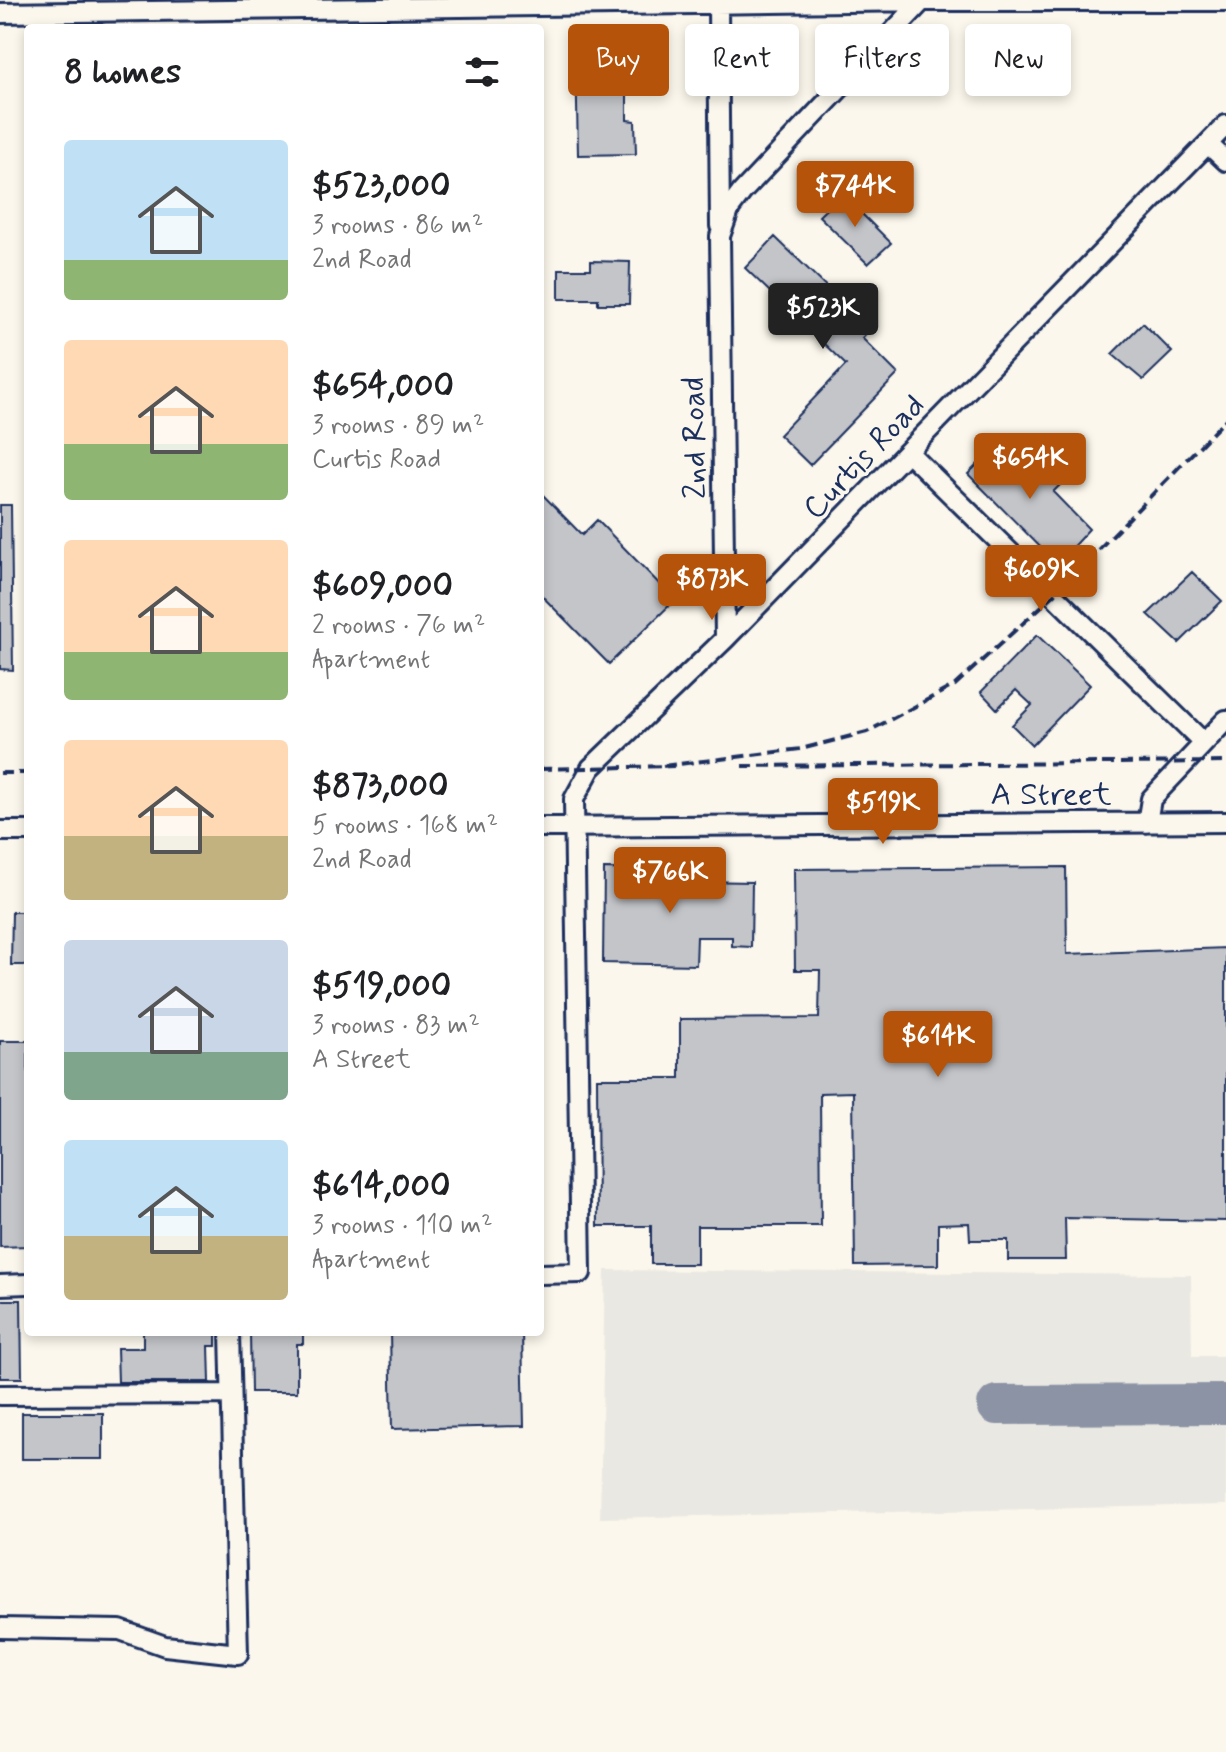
<!DOCTYPE html>
<meta charset="utf-8">
<style>
body{margin:0;font-family:Mynerve,sans-serif;background:#f2f2f2;color:#202124;height:100vh;display:flex;flex-direction:column;font-size:30px;white-space:nowrap}
*{box-sizing:border-box;margin:0}
p{font-size:26px;color:#757577}
.icon{flex:none;width:44px;height:44px;fill:none;stroke:currentColor;stroke-width:2;stroke-linecap:round;stroke-linejoin:round}
.map{position:relative;flex:1;overflow:hidden}
.drawer{position:absolute;left:24px;top:24px;width:520px;height:1312px;display:flex;flex-direction:column;background:#fff;border-radius:8px;box-shadow:0 4px 12px #0003}
.drawer>*{flex:none}
.banner{position:absolute;left:568px;top:24px;width:538px;height:72px;display:flex;gap:16px}
.price{position:absolute;translate:-50% -68px;padding:0 18px;border-radius:8px;background:#b45309;color:#fff;font-size:26px;line-height:52px;filter:drop-shadow(0 2px 4px #0008)}
.price::after{content:'';position:absolute;left:50%;top:48px;width:24px;height:18px;margin-left:-12px;background:inherit;clip-path:polygon(0 0,100% 0,50% 100%)}
.price.selected{background:#222;color:#fff}
ul{padding:0;list-style:none}
li{display:flex;align-items:center;gap:24px;height:200px;padding:0 40px}
li span{display:grid;place-items:center;flex:none;width:224px;height:160px;border-radius:8px;color:#555}
li>.icon{margin-inline-start:auto}
span .icon{width:96px;height:96px;fill:#fffc;stroke-width:1}
li b{font-size:34px}
h2{display:flex;justify-content:space-between;align-items:center;height:96px;padding:0 40px;font-size:34px}
.tag{padding:0 28px;border-radius:8px;background:#fff;box-shadow:0 4px 12px #0003;font-size:28px;line-height:72px}
.tag.selected{background:#b45309;color:#fff}
.map>svg:first-child{display:block}
</style>
<div class="map">
<svg width="1226" height="1752" viewBox="0 0 1226 1752">
<rect width="100%" height="100%" fill="#fbf7ec"/>
<filter id="ink" filterUnits="userSpaceOnUse"><feTurbulence type="fractalNoise" baseFrequency=".0125" numOctaves="2"/><feDisplacementMap in="SourceGraphic" scale="16" xChannelSelector="R" yChannelSelector="G"/><feConvolveMatrix kernelMatrix="1 2 1 2 8 2 1 2 1" color-interpolation-filters="sRGB"/></filter>
<g filter="url(#ink)">
<path fill="#eae8e2" d="M605,1270L1191,1275L1192,1356H1226V1505L600,1518Z"/>
<g fill="none" stroke-linecap="round" stroke-linejoin="round">
<path stroke="#8b93a5" stroke-width="40" d="M997,1405L1226,1404"/>
</g>
<path fill="#c3c5c9" stroke="#1b2f5e" stroke-width="2" d="M576,53H635L636,86H627V120L635,121L636,154L578,155Z
M842,194L891,243L868,264L819,216Z
M775,237L870,329L862,338L898,374L810,465L779,435L846,365L745,268Z
M591,261L630,262L629,304H598V299H559V269H591Z
M1143,323L1172,352L1143,380L1112,354Z
M1001,441L1043,482L1054,471L1064,481L1053,492L1089,529L1057,564L968,474Z
M540,492L582,535L597,520L675,600L609,664L540,594Z
M0,505H11L13,670L0,669Z
M1192,572L1222,601L1179,643L1148,614Z
M1037,635L1090,685L1032,745L1012,725L1032,705L1016,690L997,709L981,692Z
M1066,867L1067,954L1226,948V1221L1065,1218L1066,1260H1008V1240H970L969,1223L938,1224V1265L855,1266L853,1092L820,1093L821,1226H697V1264H651V1226H598L597,1078H680V1019L819,1018L820,970H795L794,869Z
M604,869L698,870L697,881L752,882L751,947L732,946V937H697L696,965L603,963Z
M12,912H28V965H11Z
M0,1041H28V1246L0,1247Z
M0,1300H21L22,1378H0Z
M143,1332H216V1346H209L210,1382H118L117,1348H143Z
M250,1332H303V1344H297V1392H251Z
M390,1332H522L524,1426L392,1429Z
M22,1413H103V1459H22Z"/>
<g fill="none" stroke-linecap="round" stroke-linejoin="round">
<g stroke="#1b2f5e" stroke-width="24">
<path id="minor" d="M718,5L720,226
M0,13L923,1H1226
M1208,144L1226,161
M909,453L1203,742
M725,639L720,236L730,208L742,192L923,0
M1147,823L1151,799L1226,720
M540,827L1226,822
M0,831H28
M540,1274L581,1273L574,799L591,768L725,639L1226,125
M0,1285L28,1284
M0,1395L231,1394
M0,1628L120,1630L165,1646L238,1654L230,1332"/>
</g>
<use href="#minor" stroke="#fbf7ec" stroke-width="18"/>
<path stroke="#1b2f5e" stroke-width="4" stroke-dasharray="12 6" stroke-linecap="butt" d="M663,766L801,749L867,732L955,685L1054,595L1226,419
M742,766L1226,762
M540,769L674,766
M0,773H28"/>
</g>
</g>
<g text-anchor="middle" stroke-width="7" stroke-linejoin="round" paint-order="stroke">
<g font-size="32" fill="#1b2f5e" stroke="#fbf7ec">
<text transform="translate(693 438) rotate(-91)" y="11">2nd Road</text>
<text transform="translate(863 456) rotate(-46)" y="11">Curtis Road</text>
<text x="1051" y="804">A Street</text>
</g>
</g>
</svg>
<b class="price" style="left:855px;top:229px">$744K</b>
<b class="price selected" style="left:823px;top:351px">$523K</b>
<b class="price" style="left:1030px;top:501px">$654K</b>
<b class="price" style="left:1041px;top:613px">$609K</b>
<b class="price" style="left:712px;top:622px">$873K</b>
<b class="price" style="left:883px;top:846px">$519K</b>
<b class="price" style="left:670px;top:915px">$766K</b>
<b class="price" style="left:938px;top:1079px">$614K</b>
<div class="banner">
<a class="tag selected">Buy</a>
<a class="tag">Rent</a>
<a class="tag">Filters</a>
<a class="tag">New</a>
</div>
<section class="drawer">
<h2>8 homes<svg class="icon" aria-label="filters" viewBox="0 0 24 24"><path d="M4 7h16M4 17h16"/><circle cx="9" cy="7" r="2"/><circle cx="15" cy="17" r="2"/></svg></h2>
<ul>
<li><span style="background:linear-gradient(#bfe0f5 75%,#8fb573 0)"><svg class="icon" aria-label="home" viewBox="0 0 24 24"><path d="M3 11l9-7 9 7M6 9v11h12V9"/></svg></span><div><b>$523,000</b><p>3 rooms · 86 m²</p><p>2nd Road</p></div></li>
<li><span style="background:linear-gradient(#ffd9b3 65%,#8fb573 0)"><svg class="icon" aria-label="home" viewBox="0 0 24 24"><path d="M3 11l9-7 9 7M6 9v11h12V9"/></svg></span><div><b>$654,000</b><p>3 rooms · 89 m²</p><p>Curtis Road</p></div></li>
<li><span style="background:linear-gradient(#ffd9b3 70%,#8fb573 0)"><svg class="icon" aria-label="home" viewBox="0 0 24 24"><path d="M3 11l9-7 9 7M6 9v11h12V9"/></svg></span><div><b>$609,000</b><p>2 rooms · 76 m²</p><p>Apartment</p></div></li>
<li><span style="background:linear-gradient(#ffd9b3 60%,#c2b280 0)"><svg class="icon" aria-label="home" viewBox="0 0 24 24"><path d="M3 11l9-7 9 7M6 9v11h12V9"/></svg></span><div><b>$873,000</b><p>5 rooms · 168 m²</p><p>2nd Road</p></div></li>
<li><span style="background:linear-gradient(#c9d6e8 70%,#7fa58c 0)"><svg class="icon" aria-label="home" viewBox="0 0 24 24"><path d="M3 11l9-7 9 7M6 9v11h12V9"/></svg></span><div><b>$519,000</b><p>3 rooms · 83 m²</p><p>A Street</p></div></li>
<li><span style="background:linear-gradient(#bfe0f5 60%,#c2b280 0)"><svg class="icon" aria-label="home" viewBox="0 0 24 24"><path d="M3 11l9-7 9 7M6 9v11h12V9"/></svg></span><div><b>$614,000</b><p>3 rooms · 110 m²</p><p>Apartment</p></div></li>
</ul>
</section>
</div>
